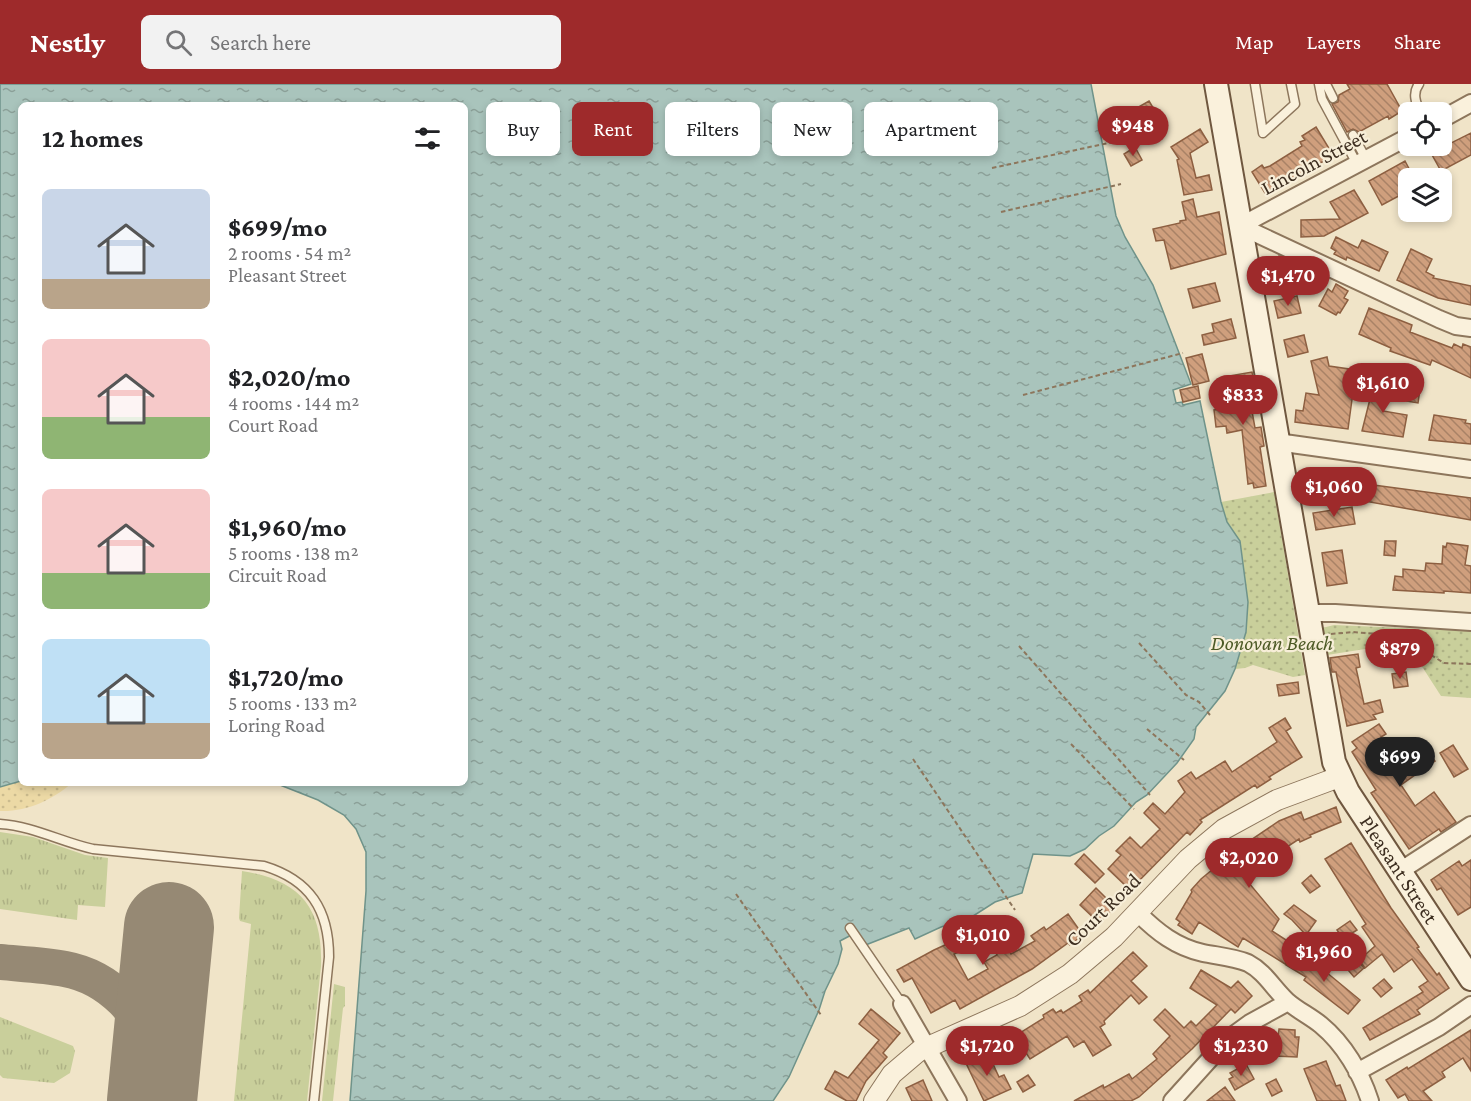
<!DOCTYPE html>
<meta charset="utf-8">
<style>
body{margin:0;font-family:"Crimson Pro",serif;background:#f2f2f2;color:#202124;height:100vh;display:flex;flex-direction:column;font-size:22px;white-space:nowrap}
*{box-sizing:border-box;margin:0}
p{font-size:20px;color:#757577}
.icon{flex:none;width:33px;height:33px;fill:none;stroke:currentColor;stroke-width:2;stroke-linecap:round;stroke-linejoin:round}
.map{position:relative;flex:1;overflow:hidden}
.details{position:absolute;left:18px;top:18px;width:450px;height:684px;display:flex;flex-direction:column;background:#fff;border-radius:9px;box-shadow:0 3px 9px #0003}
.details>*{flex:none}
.banner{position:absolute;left:486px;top:18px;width:570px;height:54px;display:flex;gap:12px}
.controls{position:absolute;left:1398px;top:18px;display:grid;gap:12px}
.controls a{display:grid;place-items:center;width:54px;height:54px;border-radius:9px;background:#fff;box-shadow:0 3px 9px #0003;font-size:30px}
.price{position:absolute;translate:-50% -51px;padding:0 14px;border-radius:21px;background:#9e2a2b;color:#fff;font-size:20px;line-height:39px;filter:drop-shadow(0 2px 3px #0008)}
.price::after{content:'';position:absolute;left:50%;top:36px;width:18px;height:14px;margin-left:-9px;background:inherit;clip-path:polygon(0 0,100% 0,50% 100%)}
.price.current{background:#222;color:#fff}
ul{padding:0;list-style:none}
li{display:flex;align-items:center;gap:18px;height:150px;padding:0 24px}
li span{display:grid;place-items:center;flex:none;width:168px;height:120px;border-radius:9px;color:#555}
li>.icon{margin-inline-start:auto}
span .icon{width:72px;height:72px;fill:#fffc;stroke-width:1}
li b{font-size:26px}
h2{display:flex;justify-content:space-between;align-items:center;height:72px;padding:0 24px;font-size:26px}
.pill{padding:0 21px;border-radius:9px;background:#fff;box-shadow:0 3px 9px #0003;font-size:21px;line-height:54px}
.pill.current{background:#9e2a2b;color:#fff}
header{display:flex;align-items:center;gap:36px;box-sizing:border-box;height:84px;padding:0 30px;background:#9e2a2b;color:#fff}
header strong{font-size:28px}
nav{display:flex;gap:33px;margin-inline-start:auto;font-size:21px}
.search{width:420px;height:54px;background:#f2f2f2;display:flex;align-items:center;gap:15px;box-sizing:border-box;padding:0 21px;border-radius:9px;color:#757577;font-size:22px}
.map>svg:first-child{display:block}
</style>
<header>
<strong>Nestly</strong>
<div class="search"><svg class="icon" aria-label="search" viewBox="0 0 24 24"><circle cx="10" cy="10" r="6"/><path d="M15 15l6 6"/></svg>Search here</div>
<nav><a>Map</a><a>Layers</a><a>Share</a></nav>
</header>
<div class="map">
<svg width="1471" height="1017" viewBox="0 0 1471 1017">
<defs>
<pattern id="grass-tufts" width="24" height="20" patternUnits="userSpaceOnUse" patternTransform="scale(1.5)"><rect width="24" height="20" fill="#c9cf9b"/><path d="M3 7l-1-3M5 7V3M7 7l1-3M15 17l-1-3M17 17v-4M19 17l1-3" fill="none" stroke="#aeb285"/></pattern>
<pattern id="sand-dots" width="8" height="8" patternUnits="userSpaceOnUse" patternTransform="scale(1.5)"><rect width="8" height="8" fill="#ecd9a5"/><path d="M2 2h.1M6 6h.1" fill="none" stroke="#cbbb8e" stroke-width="1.8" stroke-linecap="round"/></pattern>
<pattern id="park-dots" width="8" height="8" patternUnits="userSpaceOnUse" patternTransform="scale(1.5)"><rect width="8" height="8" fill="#c9cf9b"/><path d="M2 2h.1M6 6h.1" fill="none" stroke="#aeb285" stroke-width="1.8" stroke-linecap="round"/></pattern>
<pattern id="water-ripples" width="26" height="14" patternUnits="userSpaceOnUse" patternTransform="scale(1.5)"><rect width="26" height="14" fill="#a9c4bc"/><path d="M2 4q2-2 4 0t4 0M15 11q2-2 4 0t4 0" fill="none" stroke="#8ba098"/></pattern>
<pattern id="building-back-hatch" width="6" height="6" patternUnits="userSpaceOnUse" patternTransform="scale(1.5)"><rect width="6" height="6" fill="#cf9f7d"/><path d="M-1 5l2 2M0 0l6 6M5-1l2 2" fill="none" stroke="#a98266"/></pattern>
</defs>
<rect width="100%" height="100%" fill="#f0e4c8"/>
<path fill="url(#grass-tufts)" d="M0,748L33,753L85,771L108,774L105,823L78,821L77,836L0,825Z
M242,787C300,796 323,823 321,882L307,1017H234L251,840L240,837L239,834Z
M334,900L345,903V922L343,924L333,1017H322Z
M0,933L73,962L75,967L70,989L54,999L3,994L0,991Z"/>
<path fill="url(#sand-dots)" d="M21,697V699H72C52,716 27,728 0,727V703Z"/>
<path fill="url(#park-dots)" d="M1274,408L1305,591L1293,593L1253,581L1245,584L1235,585L1246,548L1248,518L1240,457L1227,438L1221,418Z
M1334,541L1471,547V614L1441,612L1410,564L1365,565L1327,571L1322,544Z"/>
<path fill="url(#water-ripples)" stroke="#6f938a" stroke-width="1.5" d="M0,0H1091L1116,132L1125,153L1153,201L1191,300L1173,306L1176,319L1182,318L1183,321L1200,317L1221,418L1227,438L1240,457L1248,518L1246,548L1235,585L1225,607L1196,643L1194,655L1177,679L1147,711L1136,718L1114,742L1099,752L1085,765L1070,772L1033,770L1022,809L995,818L970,834L941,843L915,855L909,844L863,862L855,849L840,857L842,865L838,880L825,907L819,926L789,993L773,1017H350L366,807V768L356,745L344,731L318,716L275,699H465V21H21V697L0,703Z"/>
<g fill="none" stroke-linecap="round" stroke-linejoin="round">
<path stroke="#968974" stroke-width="36" d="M0,878C21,880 44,881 65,885C108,893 147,930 153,975C154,989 152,1004 152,1017"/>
<path stroke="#968974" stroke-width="90" d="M152,1017L169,843"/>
</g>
<path fill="url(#building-back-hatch)" stroke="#8d5f41" stroke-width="1.5" d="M1347,0H1387L1402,27L1389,35L1388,32L1359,48L1353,45L1347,48L1332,20L1338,18L1339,11L1350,5Z
M1149,17L1155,27L1134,40L1128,29Z
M1316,43L1333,71L1294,96L1292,93L1265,109L1252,88L1262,81L1264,84L1270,82L1302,62L1300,58L1305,56L1302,52Z
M1200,45L1208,58L1190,69L1196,94L1209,91L1212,106L1184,111L1177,76L1179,75L1171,63Z
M1471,49V71L1441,87L1431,69Z
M1135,63L1142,76L1131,82L1124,70Z
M1405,77L1414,94H1408V107L1382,121L1369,97Z
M1354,106L1368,129L1324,152L1301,153V136L1340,135L1330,118Z
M1193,115L1197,133L1219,128L1226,170L1171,185L1164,156L1156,157L1153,145L1180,139V137L1186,136L1182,118Z
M1336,153L1358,164L1362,156L1388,168L1379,187L1347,173L1346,176L1334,170L1336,167L1331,164Z
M1411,165L1432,175L1426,188L1434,192L1433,194L1471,202V221L1438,214L1397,196Z
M1279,172L1289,177L1295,204L1269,189Z
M1215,199L1220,217L1193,224L1188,205Z
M1336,200L1348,207L1344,214L1348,216L1340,229L1338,228L1336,231L1319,222L1328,205L1332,208Z
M1297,212L1301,229L1278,234L1274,217Z
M1369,224L1412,241L1410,248L1452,264L1454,260L1462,264L1463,260L1471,263V294L1432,276L1430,281L1390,267L1391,264L1359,250Z
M1231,235L1236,254L1204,261L1202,251L1214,248L1212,240Z
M1304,251L1308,268L1288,273L1284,256Z
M1202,270L1209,297L1193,301L1186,274Z
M1327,273L1329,282L1356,286L1348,345L1295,338L1296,326L1303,327L1306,309L1319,311L1311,277Z
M1252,288L1256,306L1235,309L1239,329L1252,327L1255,344L1261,343L1264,362L1260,363L1266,402L1254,404L1253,399L1248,400L1242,346L1227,349L1226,342L1216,343L1214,326L1227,324L1223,293Z
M1376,291L1387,294L1381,321L1384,322L1383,327L1407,331L1403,353L1362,347Z
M1198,302L1200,314L1183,318L1180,306Z
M1408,303L1420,305L1418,319L1406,317Z
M1434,331L1466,336L1465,339L1471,340V360L1429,356Z
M1315,396L1345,400L1344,415L1313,411Z
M1366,400L1471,414V436L1364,417Z
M1352,423L1355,440L1316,446L1313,429Z
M1385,457H1396L1395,472L1384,471Z
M1447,459L1468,462L1465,481L1471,482V509L1444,507V509L1393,506L1395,492L1403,493V485L1425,487L1426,479L1442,480L1443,462L1446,463Z
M1342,466L1347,499L1327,502L1322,469Z
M1358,570L1360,583L1356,584L1364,620L1380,616L1383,628L1373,631L1376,635L1347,642L1336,588H1332L1330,574Z
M1406,588L1408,602L1394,604L1392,590Z
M1298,598L1299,609L1279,612L1277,601Z
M1285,634L1291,644L1286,647L1302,673L1269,693L1271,695L1257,704L1255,701L1200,736L1202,738L1190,751L1187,748L1130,806L1108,785L1121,771L1116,767L1130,753L1141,764L1160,745L1144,729L1153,719L1165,730L1185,708L1178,697L1191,688L1196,695L1225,677L1232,688L1277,658L1269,644Z
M1379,640L1386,650L1381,653L1396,677L1416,662L1423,672L1428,668L1435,677L1401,701L1415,722L1434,708L1456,738L1441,748L1439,745L1409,765L1371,709L1376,706L1352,668L1357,664L1352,658Z
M1453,661L1468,685L1454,693L1440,669Z
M1336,723L1341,738L1310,751L1311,753L1300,758L1299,755L1243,792L1279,835L1272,847L1297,863L1285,880L1243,854L1238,863L1199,838L1192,850L1178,841L1180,838L1176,835L1192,808L1191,806L1201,795L1236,766L1279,737L1301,728L1304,736Z
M1351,759L1391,824L1419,863L1417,864L1437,891L1439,889L1449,904L1417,926L1420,930L1370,956L1363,944L1423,908L1419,903L1428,897L1412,875L1394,888L1382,870L1365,884L1359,876L1375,862L1362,843L1366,840L1325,775Z
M1084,770L1104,790L1095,799L1075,780Z
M1471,776V823L1458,831L1441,804L1437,806L1431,796L1459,777L1462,782Z
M1311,791L1320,802L1310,809L1302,799Z
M1096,804L1115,823L1099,839L1080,821Z
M1294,821L1316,837L1306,851L1292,836L1284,830Z
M1068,830L1083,851L1070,861L1068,859L1032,885L960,925L955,916L931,929L912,894L904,898L897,886L934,866L958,855L963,866L954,870L968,896L988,885L984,878L997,871L983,845L994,839L1011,870L1035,857L1031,852L1044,843L1046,846Z
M1350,837L1357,846L1343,855L1337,846Z
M1335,852L1364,884L1354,893L1326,860Z
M1133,868L1147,882L1131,897L1147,913L1139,920L1131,911L1104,937L1105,940L1100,943L1111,961L1093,972L1084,957L1074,963L1067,952L1030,975L1015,952L1044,934L1043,931L1053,925L1056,929L1061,926L1063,929L1082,917L1079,912L1088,906L1090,909Z
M1303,869L1360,916L1348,930L1304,896L1306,893L1286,881Z
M1201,886L1231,904L1238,897L1252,912L1235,929L1231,925L1192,965L1139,1013L1131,1017H1074L1103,1001L1104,1004L1129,990L1132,995L1157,975L1153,970L1170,952L1154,936L1165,925L1184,944L1191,937L1196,942L1217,921L1190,904Z
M1384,895L1392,904L1381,913L1373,904Z
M871,925L900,949L883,969L887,973L866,997L856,1017H847L825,1005L835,987L848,994L879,956L859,940Z
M1279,945L1295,946V953H1299L1297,973L1274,972L1275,952L1278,953Z
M1471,946V987L1463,974L1442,988L1445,993L1423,1007L1432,1017H1409L1405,1010L1398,1014L1386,996L1407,983L1408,985Z
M987,967L999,993L1004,991L1011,1005L984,1017L965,977Z
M1326,977L1336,1002L1340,1001L1346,1017H1317L1304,985Z
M1246,980L1254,995L1235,1006L1229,995L1233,993L1230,989Z
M1028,991L1035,1001L1023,1008L1017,998Z
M1276,995L1282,1007L1272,1012L1266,1000Z
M923,996L932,1017H912L906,1004Z
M1225,1003L1235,1017H1207Z"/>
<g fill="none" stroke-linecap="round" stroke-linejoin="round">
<g stroke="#8d765c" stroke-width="11">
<path id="service" d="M1255,0L1263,49L1295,20L1291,0
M1319,0L1322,15L1357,80
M1326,0L1333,14
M1419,0C1412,9 1416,19 1420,28
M1353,51L1366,75
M0,740C33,742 61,758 93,765L264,782C310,796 329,826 329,873L314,1017
M850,844L902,920"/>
</g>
<g stroke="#8d765c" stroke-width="20">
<path id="minor" d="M1442,35L1471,19
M1240,142L1439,235L1456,242L1471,244
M1240,142L1408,53
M1277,358L1471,385
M1307,529H1335L1471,538
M1400,787L1471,741
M1138,829C1157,848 1176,863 1203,869C1218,872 1234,873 1248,879C1265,888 1273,904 1287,917C1297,926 1310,932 1321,941C1344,960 1361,989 1370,1017
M902,920L958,1017
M1357,988L1439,943L1471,921
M1172,1017L1228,955L1250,939L1288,918"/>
</g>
<g stroke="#8d765c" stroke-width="22">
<path id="tertiary" d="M874,1017L892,990L919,967L1020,922L1070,890L1114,853L1188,775L1224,745L1277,716L1339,693"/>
</g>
<g stroke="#6f573f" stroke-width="26">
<g id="secondary">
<path id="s1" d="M1216,0L1334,678L1348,708L1471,895"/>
</g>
</g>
<path stroke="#8d765c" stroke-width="2" stroke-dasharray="4.5 3" stroke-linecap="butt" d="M992,84L1113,58
M1001,128L1121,100
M1023,311L1183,269
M1331,550L1353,548L1378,550L1410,558L1444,579L1471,580
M1139,559L1186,611L1199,618L1210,631
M1019,562L1150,711
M1147,645L1184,676
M1071,660L1134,725
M913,675L1015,826
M736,810L821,931"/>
<use href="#service" stroke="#faf1dc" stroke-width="8"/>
<use href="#minor" stroke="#faf1dc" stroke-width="16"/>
<use href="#tertiary" stroke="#faf1dc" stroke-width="20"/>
<use href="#secondary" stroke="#faf1dc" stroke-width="22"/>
</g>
<g text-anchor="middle" stroke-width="4.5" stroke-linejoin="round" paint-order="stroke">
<g font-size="21" fill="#3d2e20" stroke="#f7eed8">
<text transform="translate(1314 78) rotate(-28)" y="7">Lincoln Street</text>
<text dy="7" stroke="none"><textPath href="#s1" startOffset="814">Pleasant Street</textPath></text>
<text transform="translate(1103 826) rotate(-44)" y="7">Court Road</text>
</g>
<g font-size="21" font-style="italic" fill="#4d5a26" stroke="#f7eed8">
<text x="1272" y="566">Donovan Beach</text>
</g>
</g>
</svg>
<div class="controls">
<a><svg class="icon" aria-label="locate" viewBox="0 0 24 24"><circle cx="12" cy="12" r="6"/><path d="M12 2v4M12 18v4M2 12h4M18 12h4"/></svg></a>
<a><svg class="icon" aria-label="layers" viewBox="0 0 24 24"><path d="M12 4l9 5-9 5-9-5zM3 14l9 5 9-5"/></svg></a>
</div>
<b class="price" style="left:1133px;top:73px">$948</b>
<b class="price" style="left:1288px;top:223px">$1,470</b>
<b class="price" style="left:1383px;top:330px">$1,610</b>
<b class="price" style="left:1243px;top:342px">$833</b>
<b class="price" style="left:1334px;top:434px">$1,060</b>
<b class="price" style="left:1400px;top:596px">$879</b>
<b class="price current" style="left:1400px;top:704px">$699</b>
<b class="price" style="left:1249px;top:805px">$2,020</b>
<b class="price" style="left:983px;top:882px">$1,010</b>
<b class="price" style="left:1324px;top:899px">$1,960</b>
<b class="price" style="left:987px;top:993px">$1,720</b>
<b class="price" style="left:1241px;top:993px">$1,230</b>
<div class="banner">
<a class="pill">Buy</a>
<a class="pill current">Rent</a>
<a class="pill">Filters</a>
<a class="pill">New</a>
<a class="pill">Apartment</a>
</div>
<section class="details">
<h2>12 homes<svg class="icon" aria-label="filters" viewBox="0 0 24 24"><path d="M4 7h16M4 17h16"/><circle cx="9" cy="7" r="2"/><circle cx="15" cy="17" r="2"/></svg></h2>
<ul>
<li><span style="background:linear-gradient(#c9d6e8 75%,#b9a48a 0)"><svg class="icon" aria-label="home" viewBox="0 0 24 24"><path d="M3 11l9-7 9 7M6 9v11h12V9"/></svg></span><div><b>$699/mo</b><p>2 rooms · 54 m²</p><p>Pleasant Street</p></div></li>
<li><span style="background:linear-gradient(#f6c9c9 65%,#8fb573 0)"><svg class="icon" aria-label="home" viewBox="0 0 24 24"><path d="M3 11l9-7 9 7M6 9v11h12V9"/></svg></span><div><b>$2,020/mo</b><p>4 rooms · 144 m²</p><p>Court Road</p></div></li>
<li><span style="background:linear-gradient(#f6c9c9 70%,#8fb573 0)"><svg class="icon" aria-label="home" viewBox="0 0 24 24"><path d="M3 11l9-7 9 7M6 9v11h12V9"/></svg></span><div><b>$1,960/mo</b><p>5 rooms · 138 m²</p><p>Circuit Road</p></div></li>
<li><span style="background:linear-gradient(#bfe0f5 70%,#b9a48a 0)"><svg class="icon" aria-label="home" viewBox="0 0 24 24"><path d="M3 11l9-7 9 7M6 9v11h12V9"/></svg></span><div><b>$1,720/mo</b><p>5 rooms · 133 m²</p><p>Loring Road</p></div></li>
</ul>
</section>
</div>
